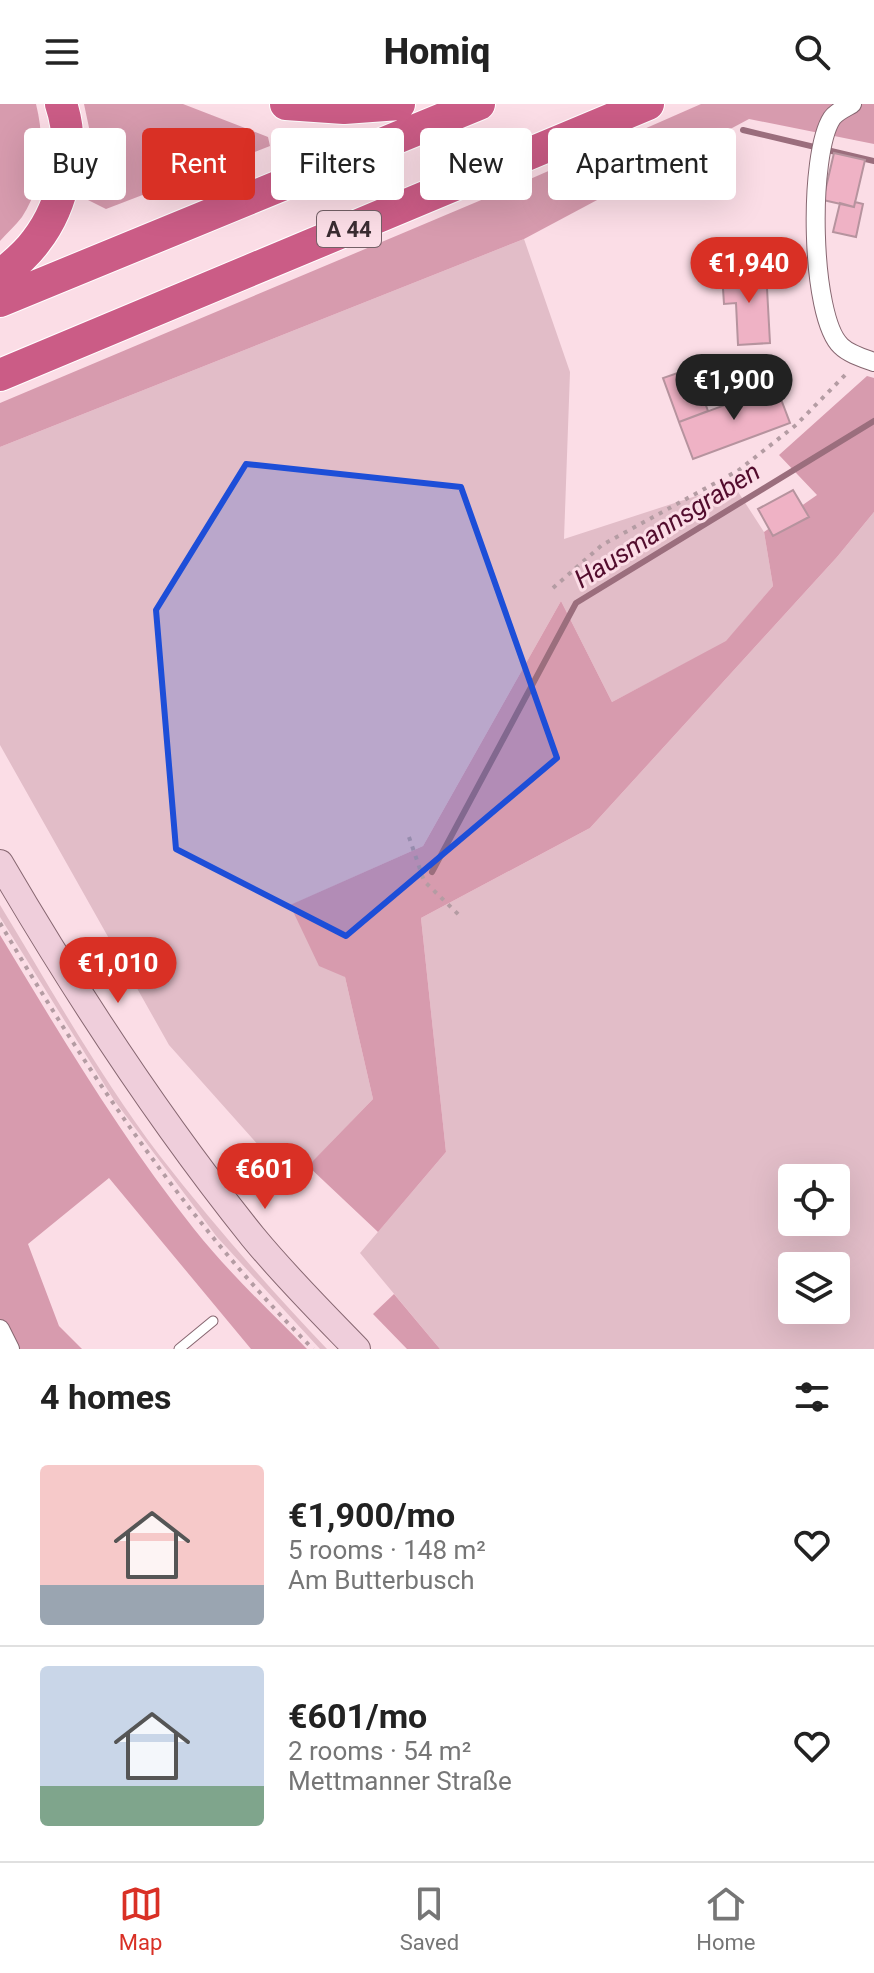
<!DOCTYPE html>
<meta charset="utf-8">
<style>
body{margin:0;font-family:Roboto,sans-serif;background:#f6f6f6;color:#222;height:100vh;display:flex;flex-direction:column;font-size:30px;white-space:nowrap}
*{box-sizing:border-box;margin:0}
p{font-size:26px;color:#767676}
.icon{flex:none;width:44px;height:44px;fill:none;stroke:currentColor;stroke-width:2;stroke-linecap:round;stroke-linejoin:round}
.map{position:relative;height:1245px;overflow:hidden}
.details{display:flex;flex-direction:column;background:#fff;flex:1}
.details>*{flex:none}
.hud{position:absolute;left:24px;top:24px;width:826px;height:72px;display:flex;gap:16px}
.controls{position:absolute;left:778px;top:1060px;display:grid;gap:16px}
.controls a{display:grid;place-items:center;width:72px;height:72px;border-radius:8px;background:#fff;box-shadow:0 8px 32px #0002;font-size:40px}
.price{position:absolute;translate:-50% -68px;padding:0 18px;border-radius:28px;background:#d93025;color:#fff;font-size:26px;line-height:52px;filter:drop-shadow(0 2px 4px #0008)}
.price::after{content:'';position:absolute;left:50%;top:48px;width:24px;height:18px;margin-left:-12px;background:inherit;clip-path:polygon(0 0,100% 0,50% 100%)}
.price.active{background:#222;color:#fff}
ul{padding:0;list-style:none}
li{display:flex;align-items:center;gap:24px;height:200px;padding:0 40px}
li+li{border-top:2px solid #e0e0e0}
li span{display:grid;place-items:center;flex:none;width:224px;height:160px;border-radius:8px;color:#555}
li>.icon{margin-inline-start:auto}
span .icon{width:96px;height:96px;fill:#fffc;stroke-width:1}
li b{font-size:34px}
h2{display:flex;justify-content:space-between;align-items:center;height:96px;padding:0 40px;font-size:34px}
.chip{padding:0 28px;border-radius:8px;background:#fff;box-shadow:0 8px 32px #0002;font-size:28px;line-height:72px}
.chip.active{background:#d93025;color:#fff}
header{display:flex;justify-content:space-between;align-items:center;height:104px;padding:0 40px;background:#fff;font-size:36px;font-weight:800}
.tab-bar{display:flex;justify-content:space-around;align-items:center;height:112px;border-top:2px solid #e0e0e0;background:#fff;font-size:22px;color:#767676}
.tab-bar a{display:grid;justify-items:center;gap:4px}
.tab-bar .active{color:#d93025}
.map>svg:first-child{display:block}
</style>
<header><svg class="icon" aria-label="menu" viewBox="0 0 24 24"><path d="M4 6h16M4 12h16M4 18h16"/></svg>Homiq<svg class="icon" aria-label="search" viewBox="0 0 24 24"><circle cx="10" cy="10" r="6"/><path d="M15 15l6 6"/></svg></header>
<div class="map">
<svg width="874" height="1245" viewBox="0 0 874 1245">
<rect width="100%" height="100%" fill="#fbdde6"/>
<path fill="#e2bdc8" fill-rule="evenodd" d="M524,135L570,268L564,435L733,380L764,428L773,482L726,538L612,598L561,497L423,742L291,801L345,873L373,995L292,1079L169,941L0,641V343Z
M874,408V1245H440L360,1149L446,1048L421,814L590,724L837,453ZM792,1074H836V1118H792ZM792,1162H836V1206H792Z
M0,801C51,885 100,973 160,1052C212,1119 268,1183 327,1245H320L217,1133L114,996L0,813Z"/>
<path fill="#d79bae" d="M0,0H36C45,36 44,80 22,113C16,121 7,129 0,137Z
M84,0H183L268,33L270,42L106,105L84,94L91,33Z
M701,0H874V40L749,15L524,135L0,343V299L505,86Z
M867,272L874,274V408L837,453L590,724L421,814L446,1048L378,1128L308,1062L373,995L345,873L319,862L290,801L423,742L561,497L612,598L726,537L773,482L764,428L817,391L779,351Z
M0,831C61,932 121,1033 194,1125C228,1168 269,1206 307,1245H251L109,1074L28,1140L59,1222L82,1245H0Z
M394,1190L440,1245H407L373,1210Z"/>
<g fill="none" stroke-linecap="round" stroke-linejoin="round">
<path stroke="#9b6e7d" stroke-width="6" d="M743,26L874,57
M432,768L576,499L874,317"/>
</g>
<path fill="#efb2c5" stroke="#b6939e" stroke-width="2" d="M834,49L865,56L854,103L823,96Z
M855,98L863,100L856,133L833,128L840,99L854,103Z
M766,166L770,239L738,241L736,199L724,200L722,169Z
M692,264L708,307L679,318L663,274Z
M776,282L790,319L693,355L679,318Z
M793,386L809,413L773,432L758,405Z"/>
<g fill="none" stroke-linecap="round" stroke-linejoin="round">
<g stroke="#866670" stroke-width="11">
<path id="service" d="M179,1245L213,1217"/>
</g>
<g stroke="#866670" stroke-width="20">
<path id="minor" d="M852,0C845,4 836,8 832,14C808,50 810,213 841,242C849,250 863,254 874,258
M0,1225L10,1245"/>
</g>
<g stroke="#866670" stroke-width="28">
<path id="secondary" d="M0,759C76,889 159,1016 253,1133C285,1172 322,1209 357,1245"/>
</g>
<g stroke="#fff" stroke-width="34">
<path id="motorway" d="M286,0L344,4L399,0
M0,172C13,161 26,151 36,137C64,101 76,44 61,0
M0,197L479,0
M0,271L648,0"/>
</g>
<path stroke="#b49ca3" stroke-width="4" stroke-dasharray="4 6" stroke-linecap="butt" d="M553,484L602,441L739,366L796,321L849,267
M409,733L424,777L459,811
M0,819C89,971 188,1119 313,1245"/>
<use href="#service" stroke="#fff" stroke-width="9"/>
<use href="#minor" stroke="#fff" stroke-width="18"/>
<use href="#secondary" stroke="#efcedb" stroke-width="26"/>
<use href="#motorway" stroke="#cb5c86" stroke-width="32"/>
</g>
<path fill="#1d4ed8" fill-opacity="0.2" stroke="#1d4ed8" stroke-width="6" stroke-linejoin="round" d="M246,360L461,383L557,654L346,832L176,745L156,506Z"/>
<g text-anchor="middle" stroke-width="6" stroke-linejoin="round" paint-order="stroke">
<rect fill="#fbdde6" stroke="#746167" stroke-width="2" x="317" y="107" width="64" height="36" rx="6"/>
<g font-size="22" font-weight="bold" fill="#3a2c31">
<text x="349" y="133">A 44</text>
</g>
<g font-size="26" font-style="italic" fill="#530c2d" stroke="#fbdde6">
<text transform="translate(667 421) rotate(-32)" y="9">Hausmannsgraben</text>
</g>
</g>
</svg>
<div class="controls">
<a><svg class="icon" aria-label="locate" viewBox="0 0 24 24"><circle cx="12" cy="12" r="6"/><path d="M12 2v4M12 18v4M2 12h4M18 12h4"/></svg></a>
<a><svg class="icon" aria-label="layers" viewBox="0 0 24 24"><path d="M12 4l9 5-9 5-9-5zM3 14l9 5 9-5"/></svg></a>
</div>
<b class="price" style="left:749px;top:201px">€1,940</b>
<b class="price active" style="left:734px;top:318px">€1,900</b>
<b class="price" style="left:118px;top:901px">€1,010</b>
<b class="price" style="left:265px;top:1107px">€601</b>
<div class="hud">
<a class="chip">Buy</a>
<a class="chip active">Rent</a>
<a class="chip">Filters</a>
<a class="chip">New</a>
<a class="chip">Apartment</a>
</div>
</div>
<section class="details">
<h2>4 homes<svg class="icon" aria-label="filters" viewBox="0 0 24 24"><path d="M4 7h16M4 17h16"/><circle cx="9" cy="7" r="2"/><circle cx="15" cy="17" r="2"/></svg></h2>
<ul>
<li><span style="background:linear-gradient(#f6c9c9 75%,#9aa5b1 0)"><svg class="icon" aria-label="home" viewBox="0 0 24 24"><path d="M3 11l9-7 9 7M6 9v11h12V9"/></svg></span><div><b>€1,900/mo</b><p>5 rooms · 148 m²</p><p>Am Butterbusch</p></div><svg class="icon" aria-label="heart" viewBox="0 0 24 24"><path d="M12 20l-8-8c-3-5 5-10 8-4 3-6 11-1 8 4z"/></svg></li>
<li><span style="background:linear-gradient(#c9d6e8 75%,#7fa58c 0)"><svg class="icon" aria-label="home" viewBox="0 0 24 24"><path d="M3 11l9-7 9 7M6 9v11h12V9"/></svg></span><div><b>€601/mo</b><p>2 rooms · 54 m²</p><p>Mettmanner Straße</p></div><svg class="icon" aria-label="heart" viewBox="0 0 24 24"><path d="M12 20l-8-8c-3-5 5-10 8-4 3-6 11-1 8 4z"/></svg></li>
</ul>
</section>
<nav class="tab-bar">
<a class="active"><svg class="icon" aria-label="map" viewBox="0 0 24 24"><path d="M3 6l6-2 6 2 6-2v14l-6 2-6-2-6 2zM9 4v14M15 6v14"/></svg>Map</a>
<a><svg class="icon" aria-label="saved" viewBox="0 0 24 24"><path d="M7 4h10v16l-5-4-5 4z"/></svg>Saved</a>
<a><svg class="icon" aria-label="home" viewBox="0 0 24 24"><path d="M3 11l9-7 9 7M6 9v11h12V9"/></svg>Home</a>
</nav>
